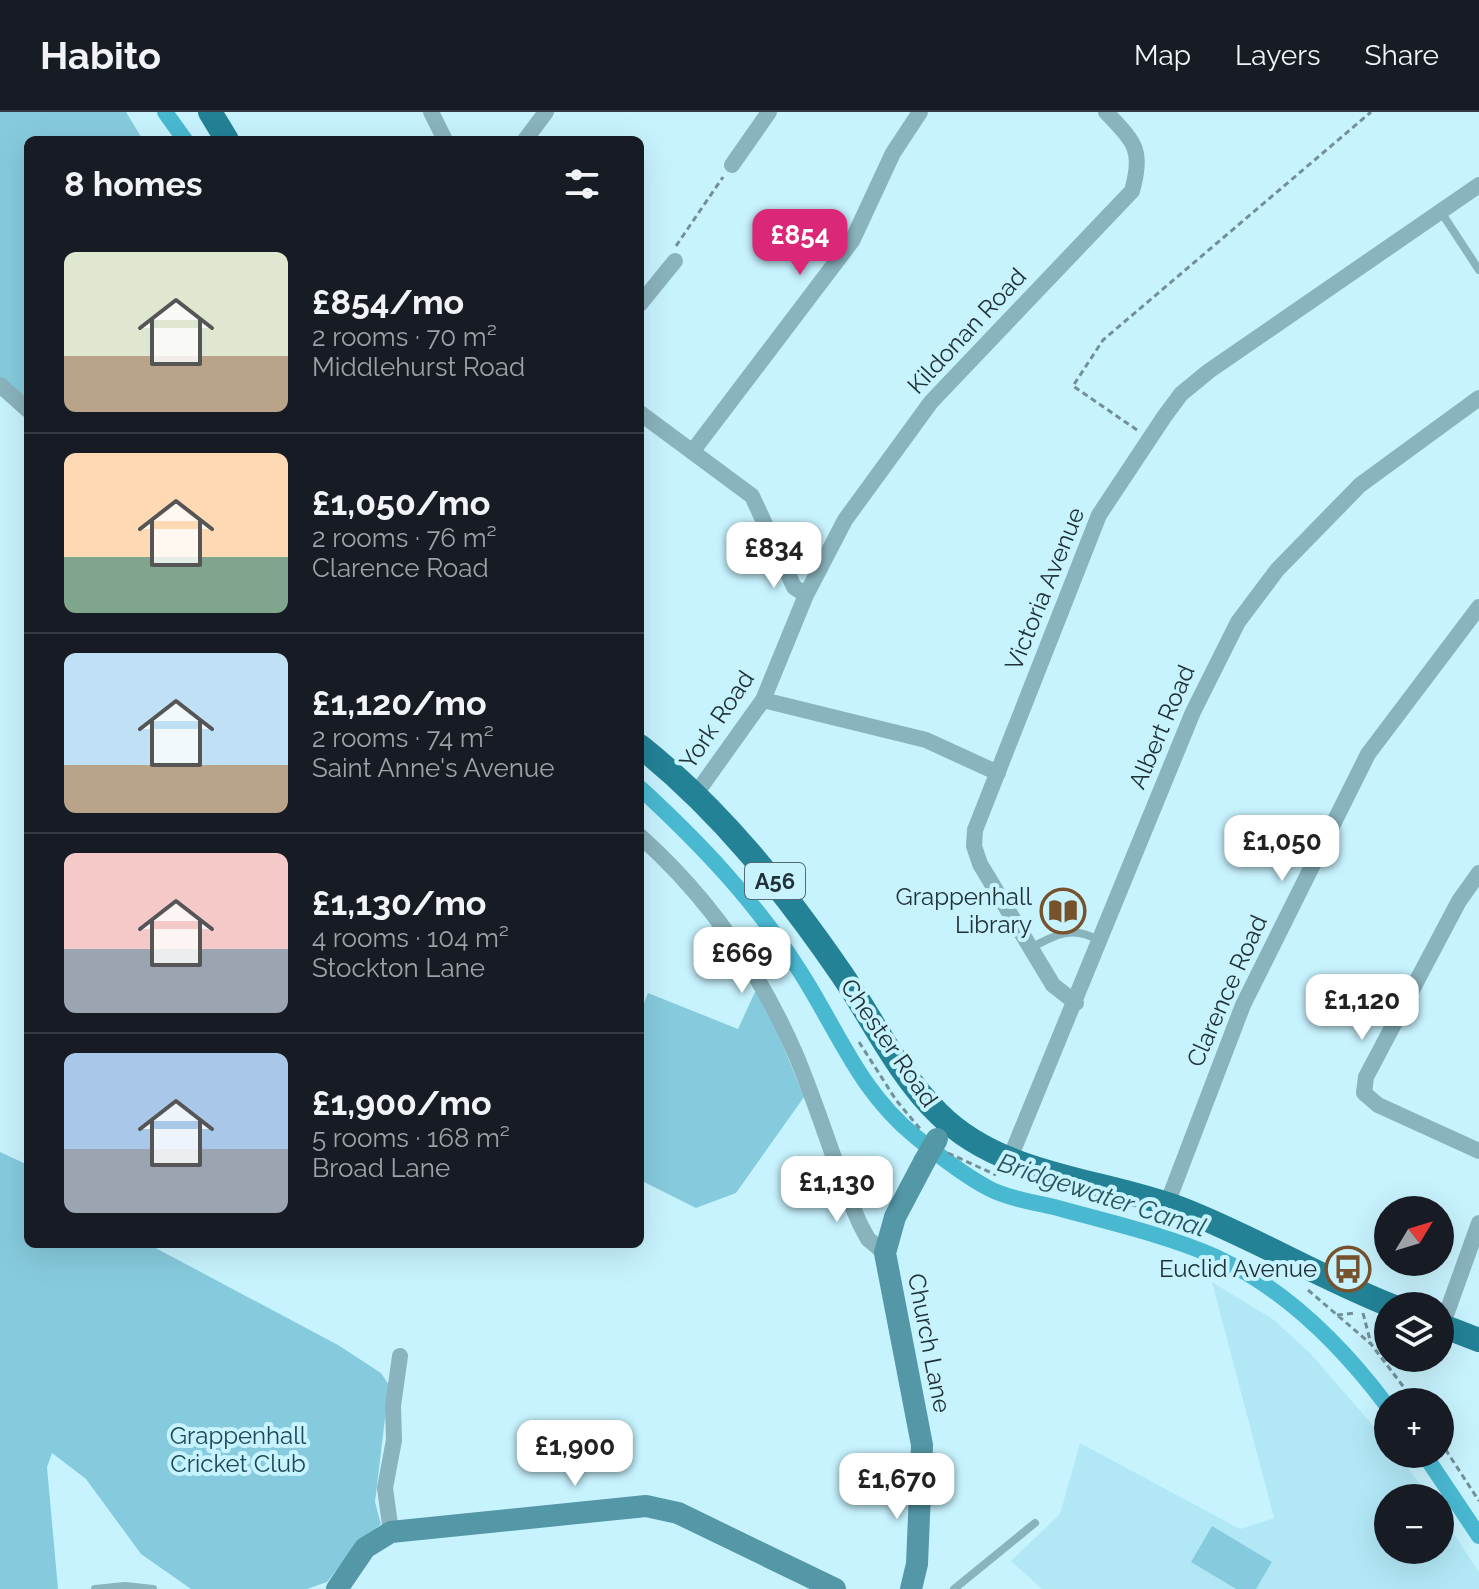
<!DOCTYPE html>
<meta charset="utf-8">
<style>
body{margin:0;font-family:Raleway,sans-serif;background:#242831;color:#f1f3f6;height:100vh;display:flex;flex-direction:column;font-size:30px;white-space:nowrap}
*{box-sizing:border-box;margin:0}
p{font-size:26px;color:#9ea1a6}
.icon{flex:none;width:44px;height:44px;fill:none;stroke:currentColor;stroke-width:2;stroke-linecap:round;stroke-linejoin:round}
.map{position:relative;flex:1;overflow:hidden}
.panel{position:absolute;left:24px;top:24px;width:620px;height:1112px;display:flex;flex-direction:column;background:#171b24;border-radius:12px;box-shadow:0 8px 32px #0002}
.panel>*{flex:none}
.needle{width:52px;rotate:52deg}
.controls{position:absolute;left:1374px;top:1084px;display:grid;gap:16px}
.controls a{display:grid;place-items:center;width:80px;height:80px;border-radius:50%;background:#171b24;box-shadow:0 8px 32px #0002;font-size:40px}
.price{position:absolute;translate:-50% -68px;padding:0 18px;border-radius:16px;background:#fff;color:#222;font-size:26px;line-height:52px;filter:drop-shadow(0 2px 4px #0008)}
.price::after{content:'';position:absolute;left:50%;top:48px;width:24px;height:18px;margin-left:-12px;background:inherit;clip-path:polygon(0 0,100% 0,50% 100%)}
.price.current{background:#db2777;color:#fff}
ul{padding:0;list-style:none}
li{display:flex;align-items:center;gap:24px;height:200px;padding:0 40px}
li+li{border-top:2px solid #363941}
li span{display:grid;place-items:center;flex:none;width:224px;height:160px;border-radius:12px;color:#555}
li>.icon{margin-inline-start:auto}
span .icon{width:96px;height:96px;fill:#fffc;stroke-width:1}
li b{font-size:34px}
h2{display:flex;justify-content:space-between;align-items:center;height:96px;padding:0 40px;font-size:34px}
header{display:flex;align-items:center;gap:48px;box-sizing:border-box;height:112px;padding:0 40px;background:#171b24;border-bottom:2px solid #363941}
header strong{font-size:38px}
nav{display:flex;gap:44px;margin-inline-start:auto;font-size:28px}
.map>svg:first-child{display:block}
</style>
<header>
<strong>Habito</strong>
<nav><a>Map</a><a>Layers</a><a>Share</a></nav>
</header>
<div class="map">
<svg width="1479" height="1477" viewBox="0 0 1479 1477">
<rect width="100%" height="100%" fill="#c7f3fe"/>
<path fill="#b2e8f6" d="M1212,1170L1274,1208L1311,1242L1388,1331V1342H1398L1430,1386H1388V1438H1440V1401L1479,1460V1477H1042L1011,1449L1060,1402L1080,1331L1240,1417L1274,1406Z"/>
<path fill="#86cbdd" d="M0,0H126L143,28H28V292L0,274Z
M760,878L804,985L736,1081L696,1096L640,1068V901L648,881L738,917L755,880Z
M0,1040L28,1053V1132H148L338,1233L381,1261L389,1273L375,1390L381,1412L357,1432L327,1470L307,1477H191L141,1442L86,1367L52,1341L47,1355L58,1477H0Z
M1212,1414L1272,1450L1256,1477H1236L1191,1450Z"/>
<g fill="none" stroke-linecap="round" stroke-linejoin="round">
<path stroke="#49b9d2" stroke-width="16" d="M165,0L185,28
M640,676C700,731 755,789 799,858C838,918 858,978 916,1025C938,1043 965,1064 990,1077C1010,1087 1033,1090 1054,1095C1108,1110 1166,1123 1216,1145C1286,1177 1343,1235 1388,1295
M1424,1342L1479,1424"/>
<path stroke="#729098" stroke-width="3" stroke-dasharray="6 4" stroke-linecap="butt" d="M676,134L723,65
M1137,318L1073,274L1103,228L1371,0
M859,930L896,988L921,1018
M948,1041L996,1063
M1308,1178L1371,1232L1415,1290
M1363,1201L1371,1232
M1337,1203L1356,1201
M1440,1329L1479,1389"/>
<path stroke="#89b3bd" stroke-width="8" d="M1441,100L1479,158
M1031,836C1056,822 1073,813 1100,829
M95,1477L125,1474L153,1477
M954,1477L1035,1411"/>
<path stroke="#89b3bd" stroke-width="16" d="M431,0L445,28
M525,28L546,0
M732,53L769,0
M640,192L675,149
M0,273L28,298
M640,301L752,384L794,475L806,483L763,588L695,683
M692,340L852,129L893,41L920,0
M806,483L845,408L931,290L1132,79C1144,37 1134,30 1106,0
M763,588L926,628L998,661
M640,724C707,784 759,858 795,941C819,997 835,1056 860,1112L868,1127L885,1141
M1479,761L1459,789L1366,965L1364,981L1378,993L1479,1039
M1076,891L1053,873L980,752L974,734L975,718L1099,403L1164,305L1181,282L1209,259L1479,73
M1010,1046L1193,600L1238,510L1277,458L1360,373L1479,286
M1167,1092L1243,893L1368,642L1479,495
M1442,1214L1479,1111
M391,1420L385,1376L394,1328L393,1294L400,1244"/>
<path stroke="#5497a7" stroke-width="22" d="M337,1477L365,1436L391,1420L646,1394L678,1401L835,1477
M911,1477L917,1452L922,1333L885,1141L895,1105L924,1050"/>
<path stroke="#238296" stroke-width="24" d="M210,0L227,28
M640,634C721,699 784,778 843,864C874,910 899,963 939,1002C1003,1066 1105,1067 1184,1098C1255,1126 1321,1166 1392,1194
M1440,1213L1479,1228"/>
<path stroke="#5497a7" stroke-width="22" d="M924,1050L937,1027"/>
</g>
<defs>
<g id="library-ring" transform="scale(2.3)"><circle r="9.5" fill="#c7f3fe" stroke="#77532d" stroke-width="1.5"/><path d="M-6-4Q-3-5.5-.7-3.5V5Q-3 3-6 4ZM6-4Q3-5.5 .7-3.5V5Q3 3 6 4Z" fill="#77532d"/></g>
<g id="bus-ring" transform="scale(2.3)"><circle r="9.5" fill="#c7f3fe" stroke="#77532d" stroke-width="1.5"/><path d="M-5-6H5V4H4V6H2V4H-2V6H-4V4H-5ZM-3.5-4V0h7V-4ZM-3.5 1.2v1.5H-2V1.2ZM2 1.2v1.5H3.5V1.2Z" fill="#77532d"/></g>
</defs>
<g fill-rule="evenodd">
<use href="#library-ring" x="1063" y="799"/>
<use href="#bus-ring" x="1348" y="1157"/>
</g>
<g text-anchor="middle" stroke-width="8" stroke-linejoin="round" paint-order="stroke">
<rect fill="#c7f3fe" stroke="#536c73" stroke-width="2" x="745" y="751" width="60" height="36" rx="6"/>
<g font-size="22" font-weight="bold" fill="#213237">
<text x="775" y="777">A56</text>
</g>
<g font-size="24" fill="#213237" stroke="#c7f3fe">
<text transform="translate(967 219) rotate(-47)" y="8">Kildonan Road</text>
<text transform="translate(1045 477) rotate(-68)" y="8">Victoria Avenue</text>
<text transform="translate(717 608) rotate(-56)" y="8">York Road</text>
<text transform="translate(1162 615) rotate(-67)" y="8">Albert Road</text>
<text transform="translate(1227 879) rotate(-66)" y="8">Clarence Road</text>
<text transform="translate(889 931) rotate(55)" y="8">Chester Road</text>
<text transform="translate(929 1231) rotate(79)" y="8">Church Lane</text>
</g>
<g font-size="24" fill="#213237" stroke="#c7f3fe" text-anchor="end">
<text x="1032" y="793">Grappenhall<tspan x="1032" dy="28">Library</tspan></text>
<text x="1317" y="1165">Euclid Avenue</text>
</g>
<g font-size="24" fill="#184954" stroke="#c7f3fe">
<text x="238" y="1332">Grappenhall<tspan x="238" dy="28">Cricket Club</tspan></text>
</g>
<g font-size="26" font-style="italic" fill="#275661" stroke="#c7f3fe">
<text transform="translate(1102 1083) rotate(18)" y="9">Bridgewater Canal</text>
</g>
</g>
</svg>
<div class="controls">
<a><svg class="needle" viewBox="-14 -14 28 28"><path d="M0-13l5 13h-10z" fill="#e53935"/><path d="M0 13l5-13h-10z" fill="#9ea1a6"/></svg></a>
<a><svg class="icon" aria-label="layers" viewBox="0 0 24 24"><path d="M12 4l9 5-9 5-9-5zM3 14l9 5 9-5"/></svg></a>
<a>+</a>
<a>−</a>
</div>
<b class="price current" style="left:800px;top:165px">£854</b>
<b class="price" style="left:774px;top:478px">£834</b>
<b class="price" style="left:1282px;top:771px">£1,050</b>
<b class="price" style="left:742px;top:883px">£669</b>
<b class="price" style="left:1362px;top:930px">£1,120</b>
<b class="price" style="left:837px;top:1112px">£1,130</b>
<b class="price" style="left:575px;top:1376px">£1,900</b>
<b class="price" style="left:897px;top:1409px">£1,670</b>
<section class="panel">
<h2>8 homes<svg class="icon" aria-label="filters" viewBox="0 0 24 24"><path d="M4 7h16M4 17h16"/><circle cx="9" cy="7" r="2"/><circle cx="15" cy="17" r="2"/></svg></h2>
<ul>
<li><span style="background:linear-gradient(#dfe7d0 65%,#b9a48a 0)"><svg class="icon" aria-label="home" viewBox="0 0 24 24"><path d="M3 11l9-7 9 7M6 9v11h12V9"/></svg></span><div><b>£854/mo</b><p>2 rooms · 70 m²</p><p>Middlehurst Road</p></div></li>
<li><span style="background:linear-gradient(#ffd9b3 65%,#7fa58c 0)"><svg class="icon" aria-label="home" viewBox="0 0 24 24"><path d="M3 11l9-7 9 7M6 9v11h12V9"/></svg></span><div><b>£1,050/mo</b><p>2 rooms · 76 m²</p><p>Clarence Road</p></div></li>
<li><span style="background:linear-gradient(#bfe0f5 70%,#b9a48a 0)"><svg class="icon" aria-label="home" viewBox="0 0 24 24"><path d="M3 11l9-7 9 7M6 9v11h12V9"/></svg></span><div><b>£1,120/mo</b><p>2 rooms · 74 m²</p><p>Saint Anne's Avenue</p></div></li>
<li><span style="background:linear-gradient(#f6c9c9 60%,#9aa5b1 0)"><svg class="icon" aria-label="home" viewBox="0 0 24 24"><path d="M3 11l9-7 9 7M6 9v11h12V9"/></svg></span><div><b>£1,130/mo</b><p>4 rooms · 104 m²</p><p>Stockton Lane</p></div></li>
<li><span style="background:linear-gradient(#a9c7e8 60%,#9aa5b1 0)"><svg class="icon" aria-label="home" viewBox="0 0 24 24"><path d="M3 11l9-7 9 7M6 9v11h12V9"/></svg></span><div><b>£1,900/mo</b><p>5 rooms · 168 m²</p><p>Broad Lane</p></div></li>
</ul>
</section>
</div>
